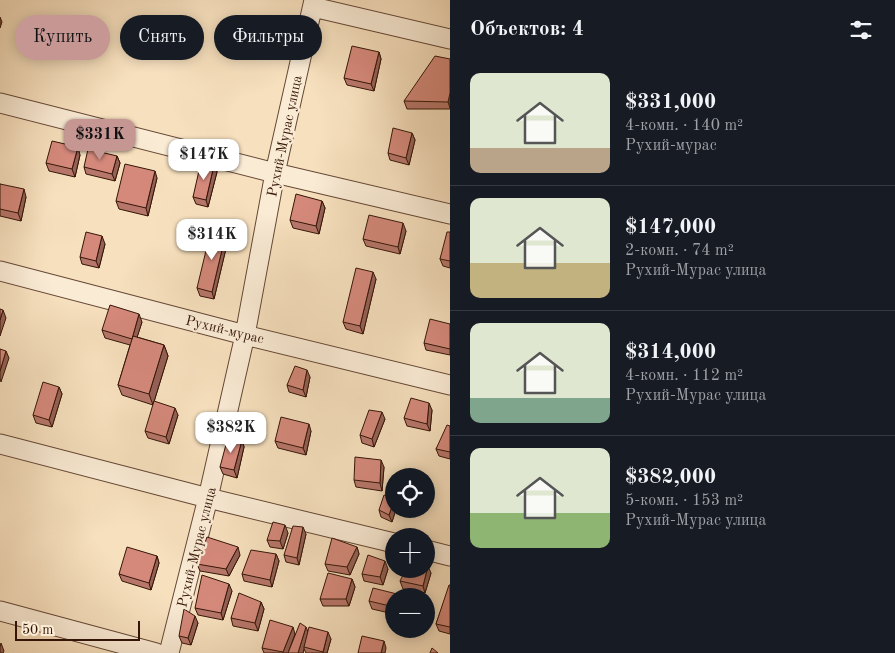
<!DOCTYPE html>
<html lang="ru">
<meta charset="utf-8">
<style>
body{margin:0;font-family:"Old Standard TT",serif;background:#242831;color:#f1f3f6;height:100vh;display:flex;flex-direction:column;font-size:19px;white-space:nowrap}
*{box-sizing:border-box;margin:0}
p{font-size:16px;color:#9ea1a6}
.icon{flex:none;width:28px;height:28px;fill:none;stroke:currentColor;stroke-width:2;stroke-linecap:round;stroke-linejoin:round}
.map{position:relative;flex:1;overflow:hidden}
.side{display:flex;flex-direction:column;background:#171b24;width:445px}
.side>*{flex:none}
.banner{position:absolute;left:15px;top:15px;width:360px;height:45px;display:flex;gap:10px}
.buttons{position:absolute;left:385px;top:468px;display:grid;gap:10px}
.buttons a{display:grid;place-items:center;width:50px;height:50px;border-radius:50%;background:#171b24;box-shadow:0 2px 12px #0003;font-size:25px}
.scale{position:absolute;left:15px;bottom:12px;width:125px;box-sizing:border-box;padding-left:5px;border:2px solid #341507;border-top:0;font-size:14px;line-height:18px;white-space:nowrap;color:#341507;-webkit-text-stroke:4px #faebd5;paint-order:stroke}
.price{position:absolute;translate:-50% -42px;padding:0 11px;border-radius:10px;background:#fff;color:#222;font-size:16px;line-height:32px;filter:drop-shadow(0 1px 2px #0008)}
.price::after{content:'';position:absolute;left:50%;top:30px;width:15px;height:11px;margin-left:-8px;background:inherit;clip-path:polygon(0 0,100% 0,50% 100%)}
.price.selected{background:#c59692;color:#111}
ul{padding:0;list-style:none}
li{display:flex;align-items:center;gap:15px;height:125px;padding:0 20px}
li+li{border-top:1px solid #363941}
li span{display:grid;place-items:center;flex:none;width:140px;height:100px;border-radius:10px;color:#555}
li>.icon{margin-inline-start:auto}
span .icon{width:60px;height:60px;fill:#fffc;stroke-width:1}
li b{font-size:21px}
h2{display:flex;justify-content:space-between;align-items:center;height:60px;padding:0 20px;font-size:21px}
.chip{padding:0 18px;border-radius:22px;background:#171b24;box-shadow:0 2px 12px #0003;font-size:18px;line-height:45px}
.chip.selected{background:#c59692;color:#111}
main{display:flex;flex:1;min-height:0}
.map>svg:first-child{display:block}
</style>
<main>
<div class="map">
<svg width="450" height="653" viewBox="0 0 450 653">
<rect width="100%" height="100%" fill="#f7e0be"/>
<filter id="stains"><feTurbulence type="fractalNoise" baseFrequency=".004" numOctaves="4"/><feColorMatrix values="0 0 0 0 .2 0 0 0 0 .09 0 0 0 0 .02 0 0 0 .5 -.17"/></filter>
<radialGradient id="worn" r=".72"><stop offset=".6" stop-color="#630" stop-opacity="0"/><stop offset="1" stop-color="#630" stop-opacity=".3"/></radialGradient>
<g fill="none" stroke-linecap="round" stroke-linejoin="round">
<g stroke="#654835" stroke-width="21">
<path id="street" d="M313,7L450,39
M0,103L275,173L450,214
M0,271L245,335L450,385
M0,444L208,498L394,543
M426,550L450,556
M0,611L156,653
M169,653L208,498L245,335L275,173L314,0"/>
</g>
<use href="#street" stroke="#faebd5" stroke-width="19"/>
</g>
<path fill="#b7766a" stroke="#341507" d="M379,52L381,59L374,91L347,85L344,78Z
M450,59V109H407L404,101Z
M412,133L415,140L409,165L390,160L388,153Z
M80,155L75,177L49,171L46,163Z
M117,156L120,163L115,181L86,174L84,167Z
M214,165L217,172L208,207L196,204L193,197Z
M157,178L148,216L119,209L116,201Z
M0,184L26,197L21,221L0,216Z
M322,201L325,208L319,234L293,228L290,220Z
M406,231L400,254L366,246L363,239Z
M450,232V268L443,266L440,259Z
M228,240L214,299L200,296L197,288Z
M105,244L99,268L82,264L80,257Z
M376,279L363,334L346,329L343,322Z
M142,322L137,337L164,345L168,356L153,405L122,395L118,385L130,345L105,338L102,330Z
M450,324V355L426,350L424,343Z
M310,377L306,397L289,392L287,385Z
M59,387L62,394L52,427L36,423L33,415Z
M432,410L430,431L407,426L404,418Z
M178,415L169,444L148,438L145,431Z
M385,419L374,447L362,443L360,435Z
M450,426V459L439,456L436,449Z
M311,431L306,455L278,448L275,441Z
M242,440L244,447L237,478L223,474L220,467Z
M384,467L382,491L356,487L354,480Z
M396,509L392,522L381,517L379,510Z
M288,533L283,549L270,547L267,540Z
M306,534L299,565L286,562L284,555Z
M357,547L359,554L350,575L328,571L325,564Z
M276,554L279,561L272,587L244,581L242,574Z
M240,555L229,576L200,571L197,564Z
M157,556L159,563L151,590L122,581L119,574Z
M388,569L383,585L364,581L362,574Z
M431,573L425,593L403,589L400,581Z
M352,579L355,587L349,606H323L320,599Z
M450,585V634L439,631L436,624Z
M232,591L223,620L198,615L195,608Z
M397,594V596H394V614L372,609L369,601Z
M261,602L264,609L258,631L233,626L231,618Z
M198,623L191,645L182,643L179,636Z
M308,632L331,639L327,653H306L304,649L303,653H264L262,648L295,634Z"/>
<path fill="#956056" stroke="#341507" d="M0,17L2,22L0,28Z
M379,52L381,59L374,91L371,84Z
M450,93V108L448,102Z
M412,133L415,140L409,165L406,158Z
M78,147L80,155L75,177L72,169Z
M117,156L120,163L115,181L112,174Z
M214,165L217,172L208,207L206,200Z
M155,171L157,178L148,216L146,208Z
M24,189L26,197L21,221L18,213Z
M322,201L325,208L319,234L316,226Z
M403,223L406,231L400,254L398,247Z
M226,233L228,240L214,299L212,292Z
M102,236L105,244L99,268L96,261Z
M373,272L376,279L363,334L360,326Z
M3,310L6,318L0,336V320Z
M139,314L142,322L134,347L132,339Z
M164,345L168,356L153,405L149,394Z
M6,351L9,358L1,382L0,378V371Z
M307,370L310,377L306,397L303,390Z
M59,387L62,394L52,427L49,420Z
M429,403L432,410L430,431L427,424Z
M175,408L178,415L169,444L166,437Z
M382,412L385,419L374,447L372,439Z
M309,424L311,431L306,455L303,448Z
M242,440L244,447L237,478L234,470Z
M381,460L384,467L382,491L380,483Z
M394,501V509H396L392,522L389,515Z
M285,525L288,533L283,549L280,541Z
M303,527L306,534L299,565L297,558Z
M238,547L240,555L229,576L226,569Z
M357,547L359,554L350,575L347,567Z
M276,554L279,561L272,587L270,580Z
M157,556L159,563L151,590L149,583Z
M385,561L388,569L383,585L380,577Z
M428,566L431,573L425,593L423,586Z
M352,579L355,587L349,606L346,599Z
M229,584L232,591L223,620L221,613Z
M261,602L264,609L258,631L255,623Z
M195,616L198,623L191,645L188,638Z
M293,627L295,634L288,653H283V652Z
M306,627L309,634L304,647V649L303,653H298Z
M328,632L331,639L327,653H323Z
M384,641L386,648L385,653H381Z
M1,643L4,651L3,653H0V647Z"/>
<path fill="#d5897b" stroke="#341507" d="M352,46L379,52L371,84L344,78Z
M435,56L450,59V93L448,102L404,101Z
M393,128L412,133L406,158L388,153Z
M52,141L78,147L72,169L46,163Z
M88,149L117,156L112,174L84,167Z
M201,162L214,165L206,200L193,197Z
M125,164L155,171L146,208L116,201Z
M0,184L24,189L18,213L0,209Z
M296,194L322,201L316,226L290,220Z
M369,215L403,223L398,247L363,239Z
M211,230L226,233L212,292L197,288Z
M86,232L102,236L96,261L80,257Z
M447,232H450V261L440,259Z
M356,268L373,272L360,326L343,322Z
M110,305L139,314L132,339L102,330Z
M0,309L3,310L0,320Z
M430,319L450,324V349L424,343Z
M133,336L164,345L149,394L118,385Z
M0,349L6,351L0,371Z
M295,366L307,370L303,390L287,385Z
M43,382L59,387L49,420L33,415Z
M411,398L429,403L427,424L404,418Z
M154,401L175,408L166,437L145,431Z
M369,410L382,412L372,439L360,435Z
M281,417L309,424L303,448L275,441Z
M447,425L450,426V452L436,449Z
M228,437L242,440L234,470L220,467Z
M355,457L381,460L380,483L354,480Z
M384,495L394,497V501L389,515L379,510Z
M273,522L285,525L280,541L267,540Z
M293,526L303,527L297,558L284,555Z
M207,537L238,547L226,569L197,564Z
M332,538L357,547L347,567L325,564Z
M127,547L157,556L149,583L119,574Z
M251,550L276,554L270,580L242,574Z
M368,555L385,561L380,577L362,574Z
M426,565L428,566L423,586L400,581L406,569H426Z
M328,573L352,579L346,599H320Z
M202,575L229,584L221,613L195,608Z
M449,585H450V627L436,624Z
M373,588L397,594L396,596H394V607L369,601Z
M239,593L261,602L255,623L231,618Z
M184,609L195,616L188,638L179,636Z
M270,620L293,627L283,652L262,648Z
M300,623L306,627L298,653H288Z
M309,627L328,632L323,652L304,647Z
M362,636L384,641L381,653H358Z
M432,648L438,653H430Z"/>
<g text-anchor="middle" stroke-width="4.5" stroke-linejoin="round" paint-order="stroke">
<g font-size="14" fill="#341507" stroke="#faebd5">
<text transform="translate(284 136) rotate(-78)" y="5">Рухий-Мурас улица</text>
<text transform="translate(225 329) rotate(14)" y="5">Рухий-мурас</text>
<text transform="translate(196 547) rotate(-76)" y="5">Рухий-Мурас улица</text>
</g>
</g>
<rect width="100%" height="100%" filter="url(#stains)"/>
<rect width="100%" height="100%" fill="url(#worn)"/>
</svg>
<div class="buttons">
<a><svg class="icon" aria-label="locate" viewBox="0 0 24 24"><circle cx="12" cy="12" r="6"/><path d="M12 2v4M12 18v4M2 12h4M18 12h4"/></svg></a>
<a>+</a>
<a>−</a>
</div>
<div class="scale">50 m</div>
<b class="price selected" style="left:100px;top:161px">$331K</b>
<b class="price" style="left:204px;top:181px">$147K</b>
<b class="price" style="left:212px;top:261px">$314K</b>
<b class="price" style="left:231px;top:454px">$382K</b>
<div class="banner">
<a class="chip selected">Купить</a>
<a class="chip">Снять</a>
<a class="chip">Фильтры</a>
</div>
</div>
<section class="side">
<h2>Объектов: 4<svg class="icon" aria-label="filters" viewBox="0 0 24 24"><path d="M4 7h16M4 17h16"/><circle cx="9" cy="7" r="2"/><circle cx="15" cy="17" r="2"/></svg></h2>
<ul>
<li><span style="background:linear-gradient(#dfe7d0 75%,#b9a48a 0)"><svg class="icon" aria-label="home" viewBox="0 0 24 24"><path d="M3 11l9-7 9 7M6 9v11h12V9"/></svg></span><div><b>$331,000</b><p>4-комн. · 140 m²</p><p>Рухий-мурас</p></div></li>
<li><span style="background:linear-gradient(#dfe7d0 65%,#c2b280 0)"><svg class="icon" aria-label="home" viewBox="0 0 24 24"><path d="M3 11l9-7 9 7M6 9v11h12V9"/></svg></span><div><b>$147,000</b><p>2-комн. · 74 m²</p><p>Рухий-Мурас улица</p></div></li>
<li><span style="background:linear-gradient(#dfe7d0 75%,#7fa58c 0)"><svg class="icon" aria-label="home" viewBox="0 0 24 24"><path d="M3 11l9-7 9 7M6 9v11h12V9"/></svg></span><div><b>$314,000</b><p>4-комн. · 112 m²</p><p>Рухий-Мурас улица</p></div></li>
<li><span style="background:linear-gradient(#dfe7d0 65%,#8fb573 0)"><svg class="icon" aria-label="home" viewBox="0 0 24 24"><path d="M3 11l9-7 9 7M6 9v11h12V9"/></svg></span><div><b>$382,000</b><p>5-комн. · 153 m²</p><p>Рухий-Мурас улица</p></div></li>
</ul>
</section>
</main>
